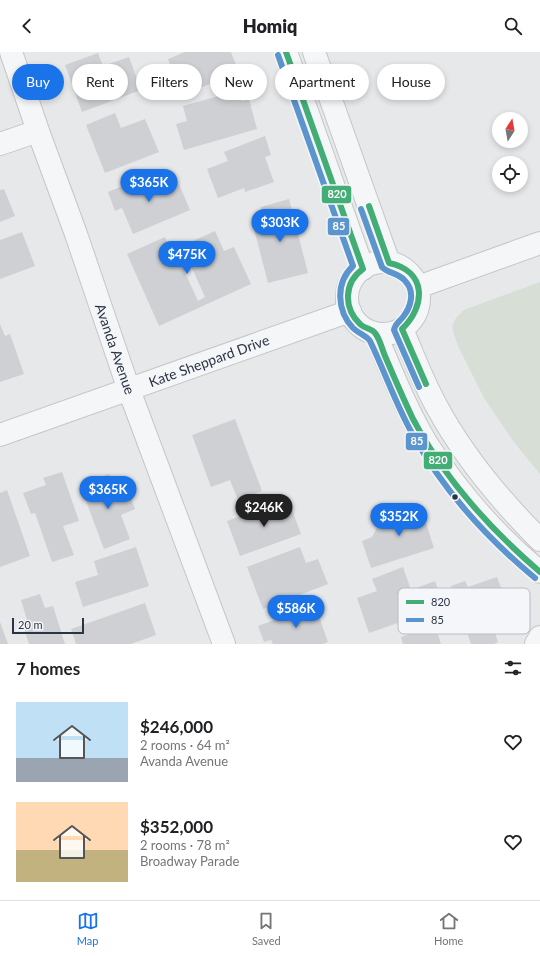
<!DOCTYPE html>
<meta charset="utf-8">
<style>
body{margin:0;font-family:Lato,sans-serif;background:#f6f6f6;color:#202124;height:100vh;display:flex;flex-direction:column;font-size:15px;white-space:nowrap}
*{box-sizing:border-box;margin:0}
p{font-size:13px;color:#757577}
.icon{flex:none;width:22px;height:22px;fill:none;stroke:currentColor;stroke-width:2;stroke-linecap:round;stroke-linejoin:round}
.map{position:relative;height:592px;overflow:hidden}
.sheet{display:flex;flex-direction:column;background:#fff;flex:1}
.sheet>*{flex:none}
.top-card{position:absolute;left:12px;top:12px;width:516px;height:36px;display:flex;gap:8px}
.needle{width:26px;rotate:11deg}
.buttons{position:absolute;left:492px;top:60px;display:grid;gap:8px}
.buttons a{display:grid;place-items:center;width:36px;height:36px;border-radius:50%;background:#fff;box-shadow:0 2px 6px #0003;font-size:20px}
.scale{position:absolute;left:12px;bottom:10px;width:72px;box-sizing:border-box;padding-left:4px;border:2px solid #2b3445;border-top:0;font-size:11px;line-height:14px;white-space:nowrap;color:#2b3445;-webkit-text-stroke:3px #f4f6f9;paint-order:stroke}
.price{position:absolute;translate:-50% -34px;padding:0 9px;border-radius:14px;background:#1a73e8;color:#fff;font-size:13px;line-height:26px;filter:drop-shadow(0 1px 2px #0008)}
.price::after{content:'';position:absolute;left:50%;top:24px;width:12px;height:9px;margin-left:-6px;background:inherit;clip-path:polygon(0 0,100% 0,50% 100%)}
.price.selected{background:#222;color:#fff}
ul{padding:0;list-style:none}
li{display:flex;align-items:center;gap:12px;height:100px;padding:0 16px}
li span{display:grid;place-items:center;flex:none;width:112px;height:80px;border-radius:0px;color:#555}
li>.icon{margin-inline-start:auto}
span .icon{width:48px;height:48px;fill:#fffc;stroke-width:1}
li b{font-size:17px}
h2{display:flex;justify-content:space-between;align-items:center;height:48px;padding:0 16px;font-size:17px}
.chip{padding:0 14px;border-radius:18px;background:#fff;box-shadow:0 2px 6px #0003;font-size:14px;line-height:36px}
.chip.selected{background:#1a73e8;color:#fff}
header{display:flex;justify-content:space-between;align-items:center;height:52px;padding:0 16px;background:#fff;font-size:18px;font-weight:800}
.dock{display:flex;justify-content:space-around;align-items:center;height:56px;border-top:1px solid #e0e0e0;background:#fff;font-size:11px;color:#757577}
.dock a{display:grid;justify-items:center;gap:2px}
.dock .selected{color:#1a73e8}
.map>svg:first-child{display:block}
</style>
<header><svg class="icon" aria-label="back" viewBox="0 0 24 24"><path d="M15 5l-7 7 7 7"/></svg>Homiq<svg class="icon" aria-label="search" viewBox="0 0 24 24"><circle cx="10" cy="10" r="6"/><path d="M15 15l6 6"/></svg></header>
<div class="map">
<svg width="540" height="592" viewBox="0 0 540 592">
<rect width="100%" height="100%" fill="#e6e8ea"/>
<path fill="#d6ded6" d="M540,230V422L514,390L484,346L458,294L454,282L452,274L456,266L464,258Z"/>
<path fill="#ced0d3" d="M185,0H231L239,21L181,43L168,7Z
M98,1L103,14L129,5L141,38L82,60L65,13Z
M237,34L242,49L249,47L257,77L184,98L176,72L187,69L183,54L219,44L218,39Z
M115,61L121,76L145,67L159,100L105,121L86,73Z
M265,84L271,103L265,105L274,130L245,140L244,136L218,146L207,117L228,109L224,100Z
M147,124L152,136L176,125L190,158L133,182L122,156L115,159L108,140Z
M4,137L15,164L0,170V138Z
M289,147L308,221L268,231L254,177L266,174L261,155Z
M215,179L224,199L234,195L251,232L159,274L127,202L165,185L168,192L171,190L198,249L205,245L182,194Z
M22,180L35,214L0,227V188Z
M0,272L5,284L10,282L24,322L0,330Z
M235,367L262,439L238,448L230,428L211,435L192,383Z
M62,420L79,469L63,474L74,503L52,510L35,461L31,462L23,441L46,433L43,426Z
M109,422L116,441L127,437L135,457L121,463L130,487L104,497L80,433Z
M7,438L30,504L0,515V441Z
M288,447L301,482L240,504L227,469Z
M420,452L434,496L371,516L362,489L372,485L384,463Z
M136,495L149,534L83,555L75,530L98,523L94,509Z
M300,495L306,511L318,507L328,532L263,557L247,515Z
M403,515L411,538L435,529L444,555L369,581L357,546L377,539L372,527Z
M497,525L509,557L489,564L498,590L494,592H471L451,534L465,529L468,535Z
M40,542L45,556L53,554L65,592H29L22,570L27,568L21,548Z
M145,551L156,583L131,592H76L71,577Z
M315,553L328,590L323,592H273L271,588L264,590L258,574Z
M0,570L8,592H0Z
M435,574L441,592H403L401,585Z"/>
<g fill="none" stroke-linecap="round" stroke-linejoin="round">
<g stroke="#c4c6c8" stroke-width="24">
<path id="minor" d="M11,0L38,79L76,182L129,338L224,592
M0,92L38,79
M418,235L540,191
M0,383L350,259
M536,592L540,585"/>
</g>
<g stroke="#c4c6c8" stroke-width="24">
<path id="tertiary" d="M286,0L363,217
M314,0L389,211
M347 246a36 36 0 1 1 72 0a36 36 0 1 1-72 0Z
M402,277C413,303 423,330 437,355C464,405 500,448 540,488
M375,281C391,318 406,357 427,392C458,440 496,484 540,520"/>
</g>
<use href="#minor" stroke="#f5f6f7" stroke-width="22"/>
<use href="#tertiary" stroke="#f5f6f7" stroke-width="22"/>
<g stroke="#f4f6f9" stroke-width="9">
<path id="bus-1" d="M286,0L363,217C344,230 343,256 360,272C364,276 372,277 375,281C380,287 382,297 385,304C394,325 403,346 413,367C444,426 490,477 540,520
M369,154L389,211C427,219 426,254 402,277L426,332"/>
</g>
<g stroke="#f4f6f9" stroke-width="9">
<path id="bus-2" d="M278,3L353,214C335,231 337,259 353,276C358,281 367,284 370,289C385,320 396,353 413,383C443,438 487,486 535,526
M361,157L382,215C388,222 399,220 406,230C415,240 411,255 403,265C399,270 395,272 394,278L419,335"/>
</g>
<use href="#bus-1" stroke="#43ad76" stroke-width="6"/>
<use href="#bus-2" stroke="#5c94ce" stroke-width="6"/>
</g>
<circle fill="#2b3445" stroke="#f4f6f9" stroke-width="1.5" cx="455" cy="445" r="3.5"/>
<g text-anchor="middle" stroke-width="3.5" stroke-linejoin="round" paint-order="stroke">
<g font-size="14" fill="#2b3445" stroke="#f4f6f9">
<text transform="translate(115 297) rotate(71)" y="5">Avanda Avenue</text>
<text transform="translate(209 309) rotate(-20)" y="5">Kate Sheppard Drive</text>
</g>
</g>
<rect x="398" y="536" width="132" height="46" rx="6" fill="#f4f6f9" stroke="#b8bcc3" stroke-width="1"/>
<rect x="406" y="548" width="18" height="4" fill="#43ad76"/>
<rect x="406" y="566" width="18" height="4" fill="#5c94ce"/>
<g font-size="11" fill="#2b3445">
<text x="431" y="554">820</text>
<text x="431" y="572">85</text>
</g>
<g stroke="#f4f6f9" stroke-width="1.5">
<rect x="321" y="133" width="31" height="19" rx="4" fill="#43ad76"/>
<rect x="327" y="165" width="23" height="19" rx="4" fill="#5c94ce"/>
<rect x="405" y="380" width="23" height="19" rx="4" fill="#5c94ce"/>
<rect x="423" y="399" width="30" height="19" rx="4" fill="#43ad76"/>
</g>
<g font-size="11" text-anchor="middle" font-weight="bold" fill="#fff">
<text x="337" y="146">820</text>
<text x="339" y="178">85</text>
<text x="417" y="393">85</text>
<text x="438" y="412">820</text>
</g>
</svg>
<div class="buttons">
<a><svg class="needle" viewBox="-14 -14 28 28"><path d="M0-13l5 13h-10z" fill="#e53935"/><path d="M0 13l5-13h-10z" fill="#757577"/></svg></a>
<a><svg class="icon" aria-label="locate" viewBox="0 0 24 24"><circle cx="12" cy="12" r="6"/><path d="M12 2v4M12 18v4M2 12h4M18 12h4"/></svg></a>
</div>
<div class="scale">20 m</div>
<b class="price" style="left:149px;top:151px">$365K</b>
<b class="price" style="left:280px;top:191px">$303K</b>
<b class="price" style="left:187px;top:223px">$475K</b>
<b class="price" style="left:108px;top:458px">$365K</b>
<b class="price selected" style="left:264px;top:476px">$246K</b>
<b class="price" style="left:399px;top:485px">$352K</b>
<b class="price" style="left:296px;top:577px">$586K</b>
<div class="top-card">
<a class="chip selected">Buy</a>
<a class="chip">Rent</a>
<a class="chip">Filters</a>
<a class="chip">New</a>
<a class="chip">Apartment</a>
<a class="chip">House</a>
</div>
</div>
<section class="sheet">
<h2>7 homes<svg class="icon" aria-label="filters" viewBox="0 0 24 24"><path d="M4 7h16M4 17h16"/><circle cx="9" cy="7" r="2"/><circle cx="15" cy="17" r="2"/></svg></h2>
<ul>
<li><span style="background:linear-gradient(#bfe0f5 70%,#9aa5b1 0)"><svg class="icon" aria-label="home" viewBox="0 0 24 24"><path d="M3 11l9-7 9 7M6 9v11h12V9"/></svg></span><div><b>$246,000</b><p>2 rooms · 64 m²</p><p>Avanda Avenue</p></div><svg class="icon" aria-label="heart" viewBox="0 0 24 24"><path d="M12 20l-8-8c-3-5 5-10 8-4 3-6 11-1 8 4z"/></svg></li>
<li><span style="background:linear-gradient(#ffd9b3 60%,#c2b280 0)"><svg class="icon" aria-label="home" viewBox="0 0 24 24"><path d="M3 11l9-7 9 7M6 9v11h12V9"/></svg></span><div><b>$352,000</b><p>2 rooms · 78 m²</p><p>Broadway Parade</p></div><svg class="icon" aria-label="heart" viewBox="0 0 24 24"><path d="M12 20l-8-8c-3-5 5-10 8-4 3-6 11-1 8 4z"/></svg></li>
</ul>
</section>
<nav class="dock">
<a class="selected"><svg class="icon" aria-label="map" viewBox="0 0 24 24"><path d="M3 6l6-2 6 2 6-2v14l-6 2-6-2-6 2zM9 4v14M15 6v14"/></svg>Map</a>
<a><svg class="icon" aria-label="saved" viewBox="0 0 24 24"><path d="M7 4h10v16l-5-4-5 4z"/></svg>Saved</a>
<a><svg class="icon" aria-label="home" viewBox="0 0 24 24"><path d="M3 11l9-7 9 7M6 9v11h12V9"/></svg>Home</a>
</nav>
